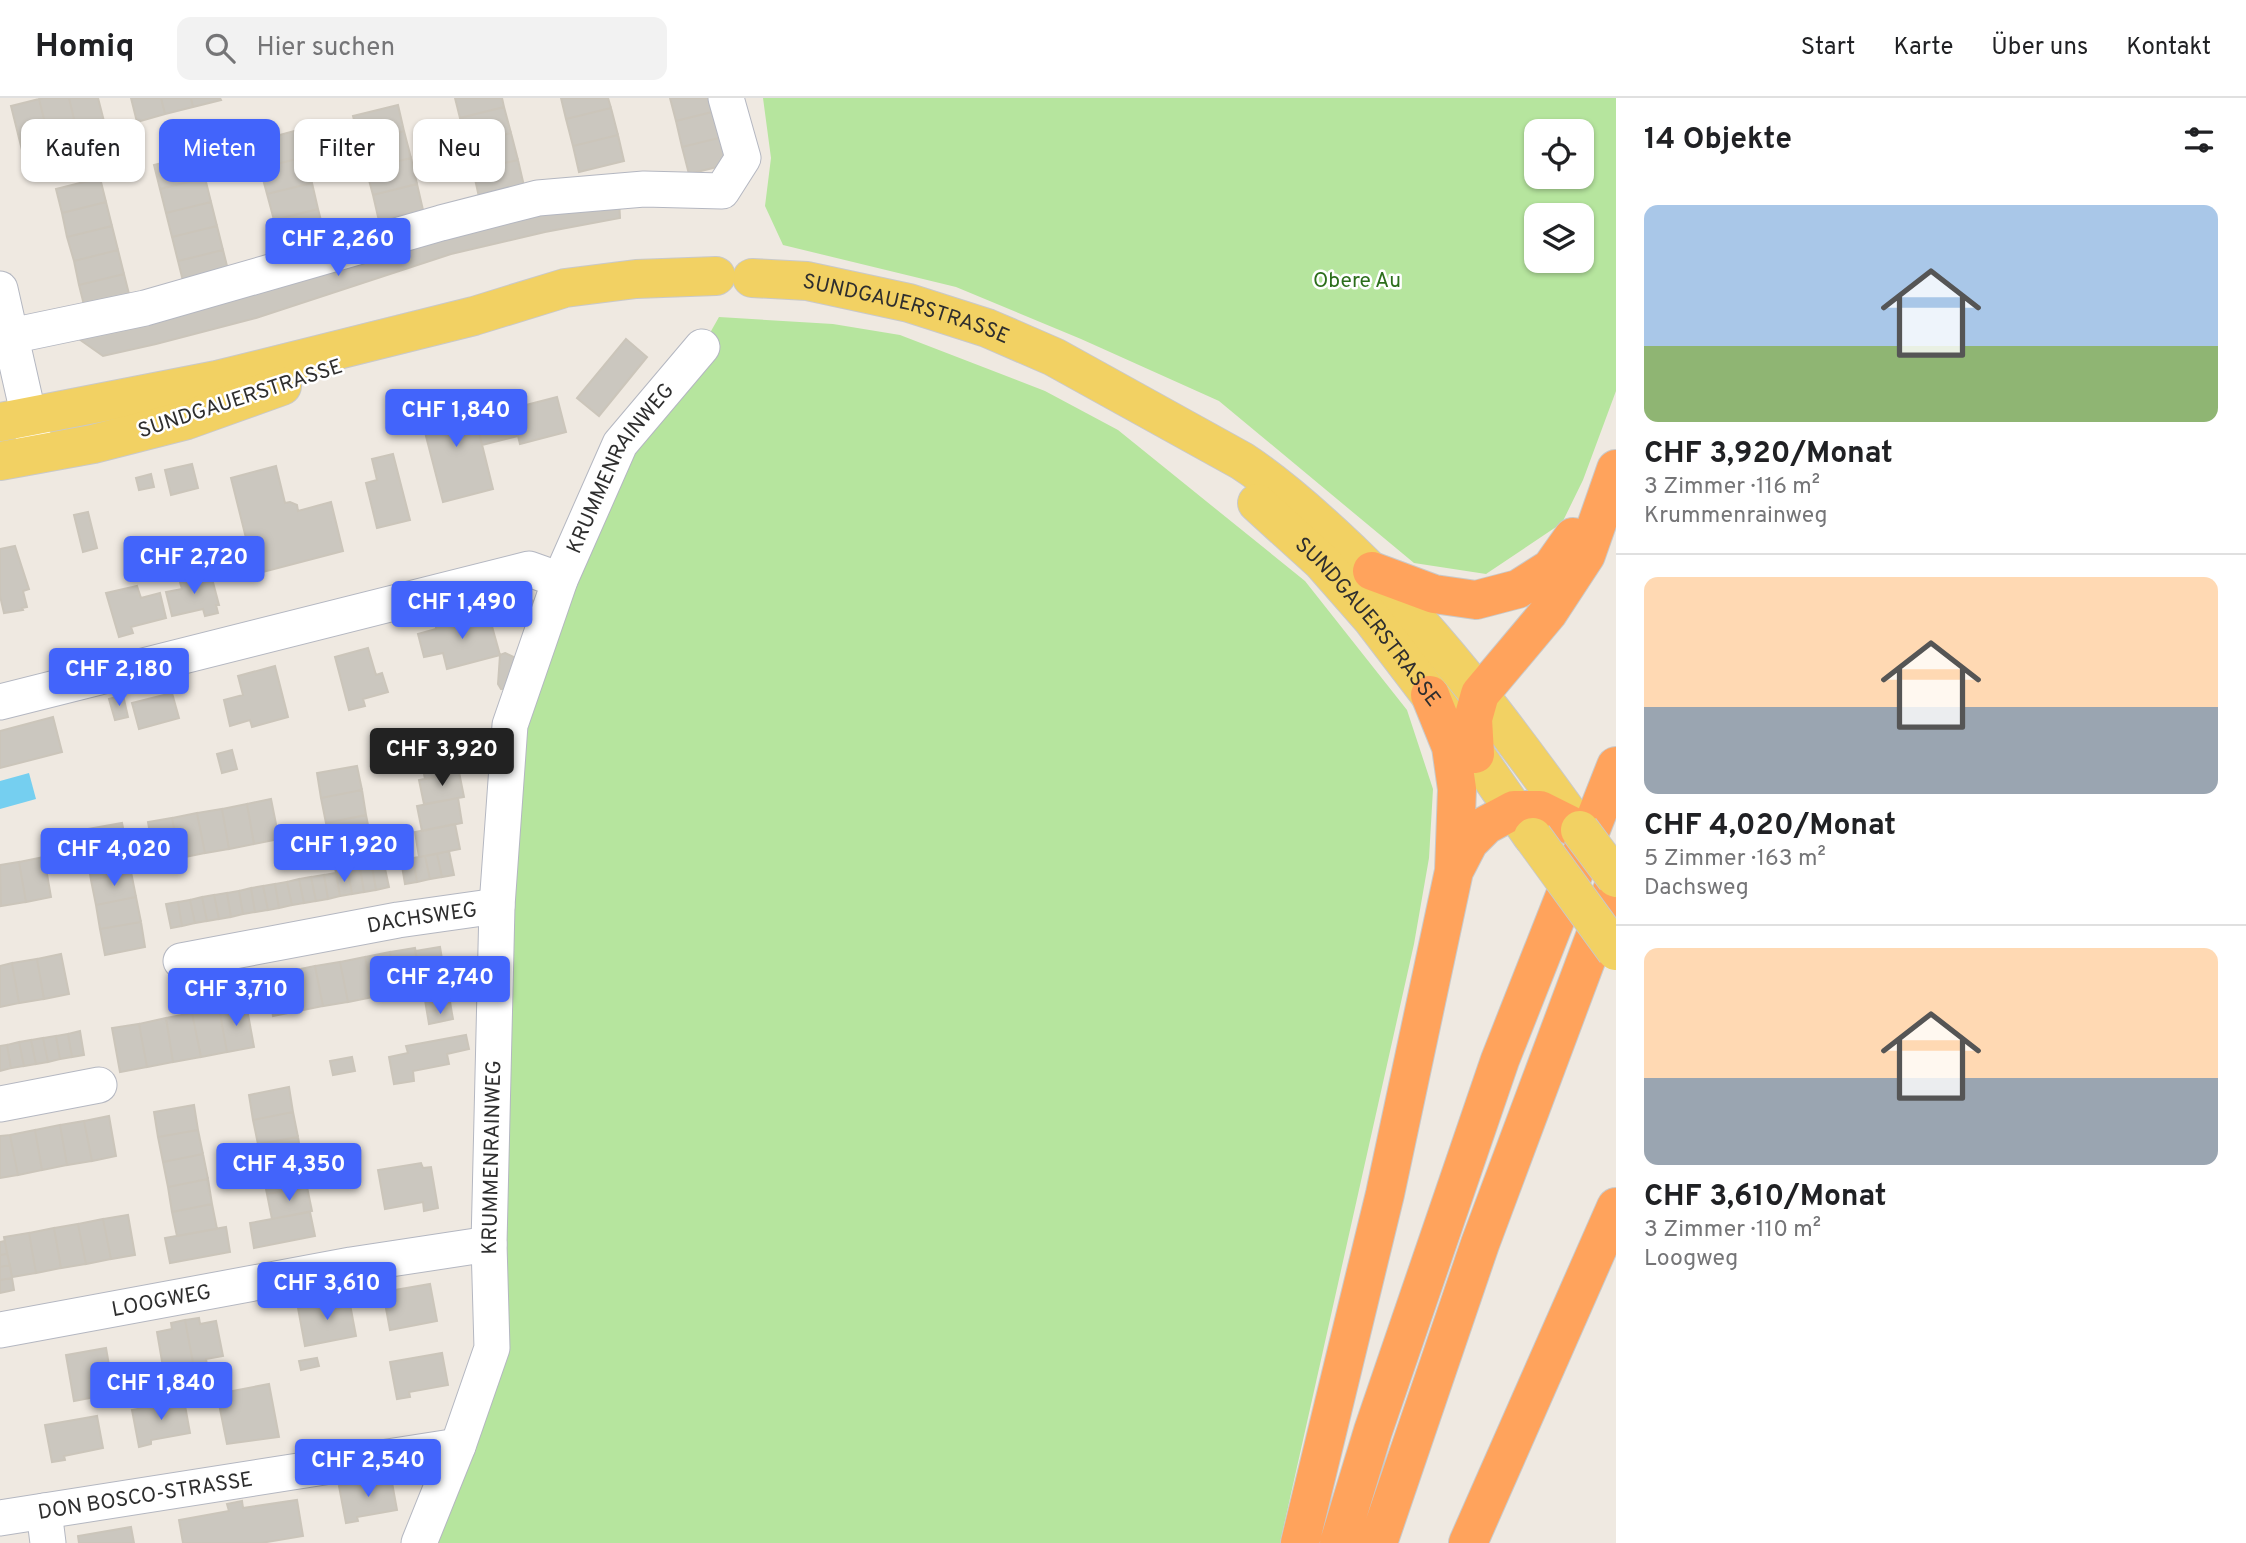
<!DOCTYPE html>
<html lang="de">
<meta charset="utf-8">
<style>
body{margin:0;font-family:Overpass,sans-serif;background:#f2f2f2;color:#202124;height:100vh;display:flex;flex-direction:column;font-size:26px;white-space:nowrap}
*{box-sizing:border-box;margin:0}
p{font-size:23px;color:#757577}
.icon{flex:none;width:38px;height:38px;fill:none;stroke:currentColor;stroke-width:2;stroke-linecap:round;stroke-linejoin:round}
.map{position:relative;flex:1;overflow:hidden}
.details{display:flex;flex-direction:column;background:#fff;width:630px}
.details>*{flex:none}
.banner{position:absolute;left:21px;top:21px;width:665px;height:63px;display:flex;gap:14px}
.controls{position:absolute;left:1524px;top:21px;display:grid;gap:14px}
.controls a{display:grid;place-items:center;width:70px;height:70px;border-radius:14px;background:#fff;box-shadow:0 2px 5px #0004;font-size:35px}
.price{position:absolute;translate:-50% -60px;padding:0 16px;border-radius:7px;background:#4264fb;color:#fff;font-size:23px;line-height:46px;filter:drop-shadow(0 2px 4px #0008)}
.price::after{content:'';position:absolute;left:50%;top:42px;width:21px;height:16px;margin-left:-10px;background:inherit;clip-path:polygon(0 0,100% 0,50% 100%)}
.price.selected{background:#222;color:#fff}
ul{padding:0;list-style:none}
li{display:grid;align-content:center;gap:14px;height:371px;padding:0 28px}
li+li{border-top:2px solid #e0e0e0}
li span{display:grid;place-items:center;height:217px;border-radius:14px;color:#555}
li>.icon{margin-inline-start:auto}
span .icon{width:126px;height:126px;fill:#fffc;stroke-width:1}
li b{font-size:30px}
h2{display:flex;justify-content:space-between;align-items:center;height:84px;padding:0 28px;font-size:30px}
.tag{padding:0 24px;border-radius:14px;background:#fff;box-shadow:0 2px 5px #0004;font-size:24px;line-height:63px}
.tag.selected{background:#4264fb;color:#fff}
header{display:flex;align-items:center;gap:42px;box-sizing:border-box;height:98px;padding:0 35px;background:#fff;border-bottom:2px solid #e0e0e0}
header strong{font-size:33px}
nav{display:flex;gap:38px;margin-inline-start:auto;font-size:24px}
.search{width:490px;height:63px;background:#f2f2f2;display:flex;align-items:center;gap:18px;box-sizing:border-box;padding:0 24px;border-radius:14px;color:#757577;font-size:26px}
main{display:flex;flex:1;min-height:0}
.map>svg:first-child{display:block}
</style>
<header>
<strong>Homiq</strong>
<div class="search"><svg class="icon" aria-label="search" viewBox="0 0 24 24"><circle cx="10" cy="10" r="6"/><path d="M15 15l6 6"/></svg>Hier suchen</div>
<nav><a>Start</a><a>Karte</a><a>Über uns</a><a>Kontakt</a></nav>
</header>
<main>
<div class="map">
<svg width="1616" height="1445" viewBox="0 0 1616 1445">
<rect width="100%" height="100%" fill="#efe9e1"/>
<path fill="#b6e59e" fill-rule="evenodd" d="M763,0H1616V293L1583,382L1562,425L1486,476L1414,465L1219,303L1081,241L956,189L783,147L765,108L771,60ZM1536,33H1582V79H1536ZM1536,117H1582V163H1536Z
M719,219L833,226L900,237L1045,293L1118,332L1305,483L1407,612L1433,691L1429,760L1414,846L1280,1445H419L492,1250L510,627L620,346L702,249Z"/>
<path fill="#75cff0" d="M29,675L36,701L0,711V683Z"/>
<path fill="#cbc7bf" stroke="#cbc5ba" stroke-width="2" d="M43,0H69L78,38L50,45L39,1Z
M69,0H98L106,31L78,38Z
M131,0H161L165,16L137,24Z
M161,0H191L193,9L165,16Z
M191,0H220L221,2L193,9Z
M455,0H502L504,9L460,20Z
M561,0H608L611,10L566,21Z
M670,0H717L720,12L676,23Z
M39,1L50,45L22,52L11,8Z
M398,7L404,33L360,45L353,18Z
M504,9L511,35L466,46L460,20Z
M611,10L618,37L573,48L566,21Z
M720,12L727,38L682,49L676,23Z
M298,32L305,59L260,70L254,44Z
M404,33L411,60L366,71L360,45Z
M511,35L518,62L473,72L466,46Z
M618,37L624,63L579,74L573,48Z
M727,38L733,65L689,76L682,49Z
M199,56L205,80L160,91L154,67Z
M305,59L312,85L267,96L260,70Z
M411,60L417,86L373,97L366,71Z
M518,62L524,88L479,99L473,72Z
M100,80L106,104L62,115L56,91Z
M205,80L211,104L166,115L160,91Z
M312,85L318,111L274,122L267,96Z
M417,86L423,112L379,123L373,97Z
M619,101L620,120L545,134L451,156L256,220L156,246L103,258L76,239L542,110Z
M106,104L112,128L67,139L62,115Z
M211,104L217,128L172,139L166,115Z
M318,111L325,138L280,148L274,122Z
M112,128L118,152L74,163L67,139Z
M217,128L223,152L178,163L172,139Z
M118,152L124,176L79,187L74,163Z
M223,152L229,176L184,187L178,163Z
M124,176L130,200L85,211L79,187Z
M626,241L647,259L599,318L577,300Z
M470,298L493,391L443,404L419,311Z
M557,299L566,334L520,346L518,338L482,347L476,322L508,313L507,307L525,302L526,307Z
M393,356L410,422L377,430L366,385L377,382L372,361Z
M192,366L198,390L171,397L165,372Z
M276,368L285,405L290,404L297,407L298,413L331,404L343,453L255,476L231,380Z
M151,376L154,389L139,392L136,380Z
M88,414L97,450L83,454L74,417Z
M15,448L29,491L23,493L27,509L22,510L23,512L4,515L0,498V451Z
M210,473L219,507H216L218,515L205,518L203,511L172,518L166,494L182,491L179,481Z
M137,488L141,500L160,495L166,520L131,529L133,535L119,539L106,495Z
M518,497L534,503L525,528L509,523Z
M488,514L500,557L447,571L443,555L424,559L418,536L436,531V528Z
M368,550L376,577L382,575L388,594L363,601L365,608L349,612L335,559Z
M505,555L518,561L508,591H501L498,586L500,557Z
M275,568L288,619L252,629L250,622L230,628L224,602L243,597L238,578Z
M172,595L179,620L139,631L132,605Z
M123,597L128,619L115,622L109,601Z
M53,619L62,654L0,670V633Z
M469,635L471,647L461,648L465,673L425,681L420,656L447,651L444,639Z
M232,652L237,671L222,675L217,656Z
M357,668L362,692L321,700L317,675Z
M459,674L464,699L424,706L419,682Z
M362,692L366,717L326,725L321,700Z
M458,700L462,725L422,733L417,708Z
M271,701L279,741L254,746L247,706Z
M247,706L254,746L229,751L222,711Z
M222,711L229,751L205,755L197,715Z
M197,715L205,755L180,760L172,720Z
M366,717L371,742L331,749L326,725Z
M172,720L180,760L155,764L148,724Z
M122,725L127,749L87,757L82,732Z
M455,726L460,751L419,759L415,734Z
M371,742L376,767L336,775L331,749Z
M127,749L131,774L91,782L87,757Z
M449,753L454,777L442,779L437,756Z
M437,756L442,779L430,781L425,758Z
M425,758L430,781L417,784L413,760Z
M44,759L51,799L26,804L19,764Z
M413,760L417,784L405,786L401,762Z
M19,764L26,804L1,808L0,767Z
M384,766L389,789L376,792L372,768Z
M372,768L376,792L364,794L360,770Z
M360,770L364,794L352,796L348,773Z
M348,773L352,796L340,798L336,775Z
M131,774L136,799L96,807L91,782Z
M336,775L340,798L328,801L324,777Z
M324,777L328,801L316,803L311,779Z
M311,779L316,803L304,805L299,781Z
M299,781L304,805L292,807L287,784Z
M287,784L292,807L279,810L275,786Z
M275,786L279,810L268,812L263,788Z
M263,788L268,812L255,814L251,790Z
M251,790L255,814L243,816L239,793Z
M239,793L243,816L231,819L227,795Z
M227,795L231,819L219,821L214,797Z
M214,797L219,821L207,823L202,799Z
M136,799L141,824L100,831L96,807Z
M202,799L207,823L195,825L190,802Z
M190,802L195,825L182,828L178,804Z
M178,804L182,828L171,830L166,806Z
M141,824L145,849L105,857L100,831Z
M440,849L442,861L418,865L415,853Z
M415,850L422,890L397,894L390,854Z
M390,854L397,894L373,899L365,859Z
M61,856L69,896L44,901L37,861Z
M365,859L373,899L348,904L340,864Z
M37,861L44,901L19,905L12,865Z
M442,861L445,873L420,877L418,865Z
M340,864L348,904L323,908L315,868Z
M12,865L19,905L0,909V868Z
M315,868L323,908L298,913L291,873Z
M291,873L298,913L273,918L266,878Z
M445,873L447,885L422,890L420,877Z
M447,885L449,897L425,902L422,890Z
M449,897L451,910L427,914L425,902Z
M246,905L254,949L227,954L219,910Z
M219,910L227,954L201,959L192,915Z
M451,910L453,921L429,926L427,914Z
M192,915L201,959L173,964L166,920Z
M166,920L173,964L147,969L139,926Z
M139,926L147,969L120,974L112,930Z
M80,933L84,957L72,959L68,936Z
M68,936L72,959L60,961L56,938Z
M466,937L469,951L447,956L449,966L413,973L414,983L394,986L389,959L408,955L406,948Z
M56,938L60,961L48,964L43,940Z
M43,940L48,964L36,966L31,942Z
M31,942L36,966L24,968L19,944Z
M19,944L24,968L11,970L7,947Z
M7,947L11,970L0,973V948Z
M352,959L355,973L333,977L330,963Z
M289,989L293,1014L253,1022L249,997Z
M194,1007L198,1032L158,1039L154,1014Z
M293,1014L298,1039L258,1046L253,1022Z
M109,1018L116,1058L92,1063L84,1023Z
M84,1023L92,1063L67,1067L60,1027Z
M60,1027L67,1067L42,1072L35,1032Z
M35,1032L42,1072L18,1077L10,1037Z
M198,1032L203,1056L163,1064L158,1039Z
M10,1037L18,1077L0,1080V1038Z
M298,1039L302,1064L262,1071L258,1046Z
M203,1056L208,1081L168,1089L163,1064Z
M302,1064L307,1089L267,1096L262,1071Z
M421,1065L423,1070L431,1069L438,1110L424,1113L423,1104L385,1111L378,1072Z
M208,1081L212,1106L172,1114L168,1089Z
M307,1089L312,1113L272,1121L267,1096Z
M212,1106L217,1131L177,1138L172,1114Z
M310,1114L315,1138L254,1150L250,1125Z
M128,1117L135,1157L111,1161L103,1121Z
M103,1121L111,1161L86,1166L78,1126Z
M78,1126L86,1166L61,1170L54,1130Z
M226,1129L230,1154L170,1165L165,1140Z
M54,1130L61,1170L36,1175L29,1135Z
M29,1135L36,1175L12,1179L4,1139Z
M5,1143L7,1156L0,1157V1144Z
M7,1156L10,1167L0,1169V1157Z
M10,1167L12,1180L0,1182V1169Z
M12,1180L14,1192L0,1195V1182Z
M430,1186L437,1223L390,1232L383,1194Z
M349,1201L356,1238L305,1248L298,1210Z
M199,1220L200,1226L216,1223L223,1258L206,1261L207,1267L194,1270L185,1222Z
M185,1222L194,1270L181,1272L180,1266L163,1269L157,1234L172,1231L171,1225Z
M106,1250L110,1273L122,1270L126,1293L74,1303L66,1257Z
M442,1255L448,1287L409,1294L410,1299L397,1301L390,1264Z
M317,1260L319,1268L301,1272L299,1263Z
M269,1286L279,1339L227,1346L217,1296Z
M184,1302L190,1335L151,1342V1346L139,1349L132,1312Z
M97,1318L103,1350L64,1358L65,1362L52,1364L45,1327Z
M391,1379L397,1412L357,1419L358,1423L346,1425L339,1388Z
M297,1402L303,1438L261,1445H183L179,1422L229,1413L227,1406L242,1403L243,1410Z
M131,1429L134,1445H79L78,1438Z"/>
<g fill="none" stroke-linecap="round" stroke-linejoin="round">
<g stroke="#b4b7c1" stroke-width="37">
<g id="minor">
<path d="M0,191L35,346"/>
<path d="M11,238L145,210L441,125L538,100L644,91L722,93L743,60L726,0"/>
<path d="M0,604L529,471L560,482"/>
<path id="s1" d="M181,863L398,822L497,808"/>
<path d="M0,1006L99,987"/>
<path id="s2" d="M0,1232L351,1167L489,1146"/>
<path d="M44,1413L48,1445"/>
<path id="s3" d="M0,1420L458,1348"/>
<path id="s4" d="M419,1445L458,1348L492,1250L489,1146L497,808L510,627L560,482L620,346L702,249"/>
</g>
</g>
<g stroke="#c9c9c9" stroke-width="40">
<g id="major">
<path id="s5" d="M752,180L807,183L909,205L987,230L1054,259L1242,363C1274,384 1304,410 1333,437C1428,524 1505,627 1580,732"/>
<path d="M0,324L217,282L474,218L565,190L636,181L716,178"/>
<path d="M0,363L93,346L187,322L282,288"/>
<path id="s6" d="M1257,405L1322,464L1372,521L1475,656L1532,738"/>
</g>
</g>
<g stroke="#c9c9c9" stroke-width="40">
<path id="highway" d="M1372,473L1434,496L1476,502L1518,491L1551,470L1573,439
M1475,656L1473,621L1480,596L1548,515L1586,457L1616,371
M1454,773L1469,744L1486,727L1514,712H1540L1580,732
M1300,1445L1385,1096L1454,773L1457,691L1451,649L1430,597
M1339,1445L1373,1333L1500,962L1616,668
M1378,1445L1480,1146L1616,782
M1468,1445L1616,1109"/>
</g>
<use href="#minor" stroke="#fff" stroke-width="35"/>
<use href="#major" stroke="#f2d163" stroke-width="38"/>
<use href="#highway" stroke="#ffa35c" stroke-width="38"/>
<g stroke="#c9c9c9" stroke-width="40" stroke-linecap="butt">
<path id="major-bridge" d="M1580,732L1616,780
M1533,739L1616,853"/>
</g>
<use href="#major-bridge" stroke="#f2d163" stroke-width="38"/>
</g>
<g text-anchor="middle" stroke-width="5" stroke-linejoin="round" paint-order="stroke">
<g font-size="21" fill="#2c6e1b" stroke="#fff">
<text x="1357" y="189">Obere Au</text>
</g>
<g font-size="21" fill="#2e2e2e" stroke="#fff">
<text dy="7" stroke="none"><textPath href="#s5" startOffset="158">SUNDGAUERSTRASSE</textPath></text>
<text transform="translate(240 300) rotate(-18)" y="7">SUNDGAUERSTRASSE</text>
<text dy="7" stroke="none"><textPath href="#s4" startOffset="1113">KRUMMENRAINWEG</textPath></text>
<text dy="7" stroke="none"><textPath href="#s6" startOffset="163">SUNDGAUERSTRASSE</textPath></text>
<text dy="7" stroke="none"><textPath href="#s1" startOffset="245">DACHSWEG</textPath></text>
<text dy="7" stroke="none"><textPath href="#s4" startOffset="399">KRUMMENRAINWEG</textPath></text>
<text dy="7" stroke="none"><textPath href="#s2" startOffset="164">LOOGWEG</textPath></text>
<text dy="7" stroke="none"><textPath href="#s3" startOffset="147">DON BOSCO-STRASSE</textPath></text>
</g>
</g>
</svg>
<div class="controls">
<a><svg class="icon" aria-label="locate" viewBox="0 0 24 24"><circle cx="12" cy="12" r="6"/><path d="M12 2v4M12 18v4M2 12h4M18 12h4"/></svg></a>
<a><svg class="icon" aria-label="layers" viewBox="0 0 24 24"><path d="M12 4l9 5-9 5-9-5zM3 14l9 5 9-5"/></svg></a>
</div>
<b class="price" style="left:338px;top:180px">CHF 2,260</b>
<b class="price" style="left:456px;top:351px">CHF 1,840</b>
<b class="price" style="left:194px;top:498px">CHF 2,720</b>
<b class="price" style="left:462px;top:543px">CHF 1,490</b>
<b class="price" style="left:119px;top:610px">CHF 2,180</b>
<b class="price selected" style="left:442px;top:690px">CHF 3,920</b>
<b class="price" style="left:344px;top:786px">CHF 1,920</b>
<b class="price" style="left:114px;top:790px">CHF 4,020</b>
<b class="price" style="left:440px;top:918px">CHF 2,740</b>
<b class="price" style="left:236px;top:930px">CHF 3,710</b>
<b class="price" style="left:289px;top:1105px">CHF 4,350</b>
<b class="price" style="left:327px;top:1224px">CHF 3,610</b>
<b class="price" style="left:161px;top:1324px">CHF 1,840</b>
<b class="price" style="left:368px;top:1401px">CHF 2,540</b>
<div class="banner">
<a class="tag">Kaufen</a>
<a class="tag selected">Mieten</a>
<a class="tag">Filter</a>
<a class="tag">Neu</a>
</div>
</div>
<section class="details">
<h2>14 Objekte<svg class="icon" aria-label="filters" viewBox="0 0 24 24"><path d="M4 7h16M4 17h16"/><circle cx="9" cy="7" r="2"/><circle cx="15" cy="17" r="2"/></svg></h2>
<ul>
<li><span style="background:linear-gradient(#a9c7e8 65%,#8fb573 0)"><svg class="icon" aria-label="home" viewBox="0 0 24 24"><path d="M3 11l9-7 9 7M6 9v11h12V9"/></svg></span><div><b>CHF 3,920/Monat</b><p>3 Zimmer · 116 m²</p><p>Krummenrainweg</p></div></li>
<li><span style="background:linear-gradient(#ffd9b3 60%,#9aa5b1 0)"><svg class="icon" aria-label="home" viewBox="0 0 24 24"><path d="M3 11l9-7 9 7M6 9v11h12V9"/></svg></span><div><b>CHF 4,020/Monat</b><p>5 Zimmer · 163 m²</p><p>Dachsweg</p></div></li>
<li><span style="background:linear-gradient(#ffd9b3 60%,#9aa5b1 0)"><svg class="icon" aria-label="home" viewBox="0 0 24 24"><path d="M3 11l9-7 9 7M6 9v11h12V9"/></svg></span><div><b>CHF 3,610/Monat</b><p>3 Zimmer · 110 m²</p><p>Loogweg</p></div></li>
</ul>
</section>
</main>
